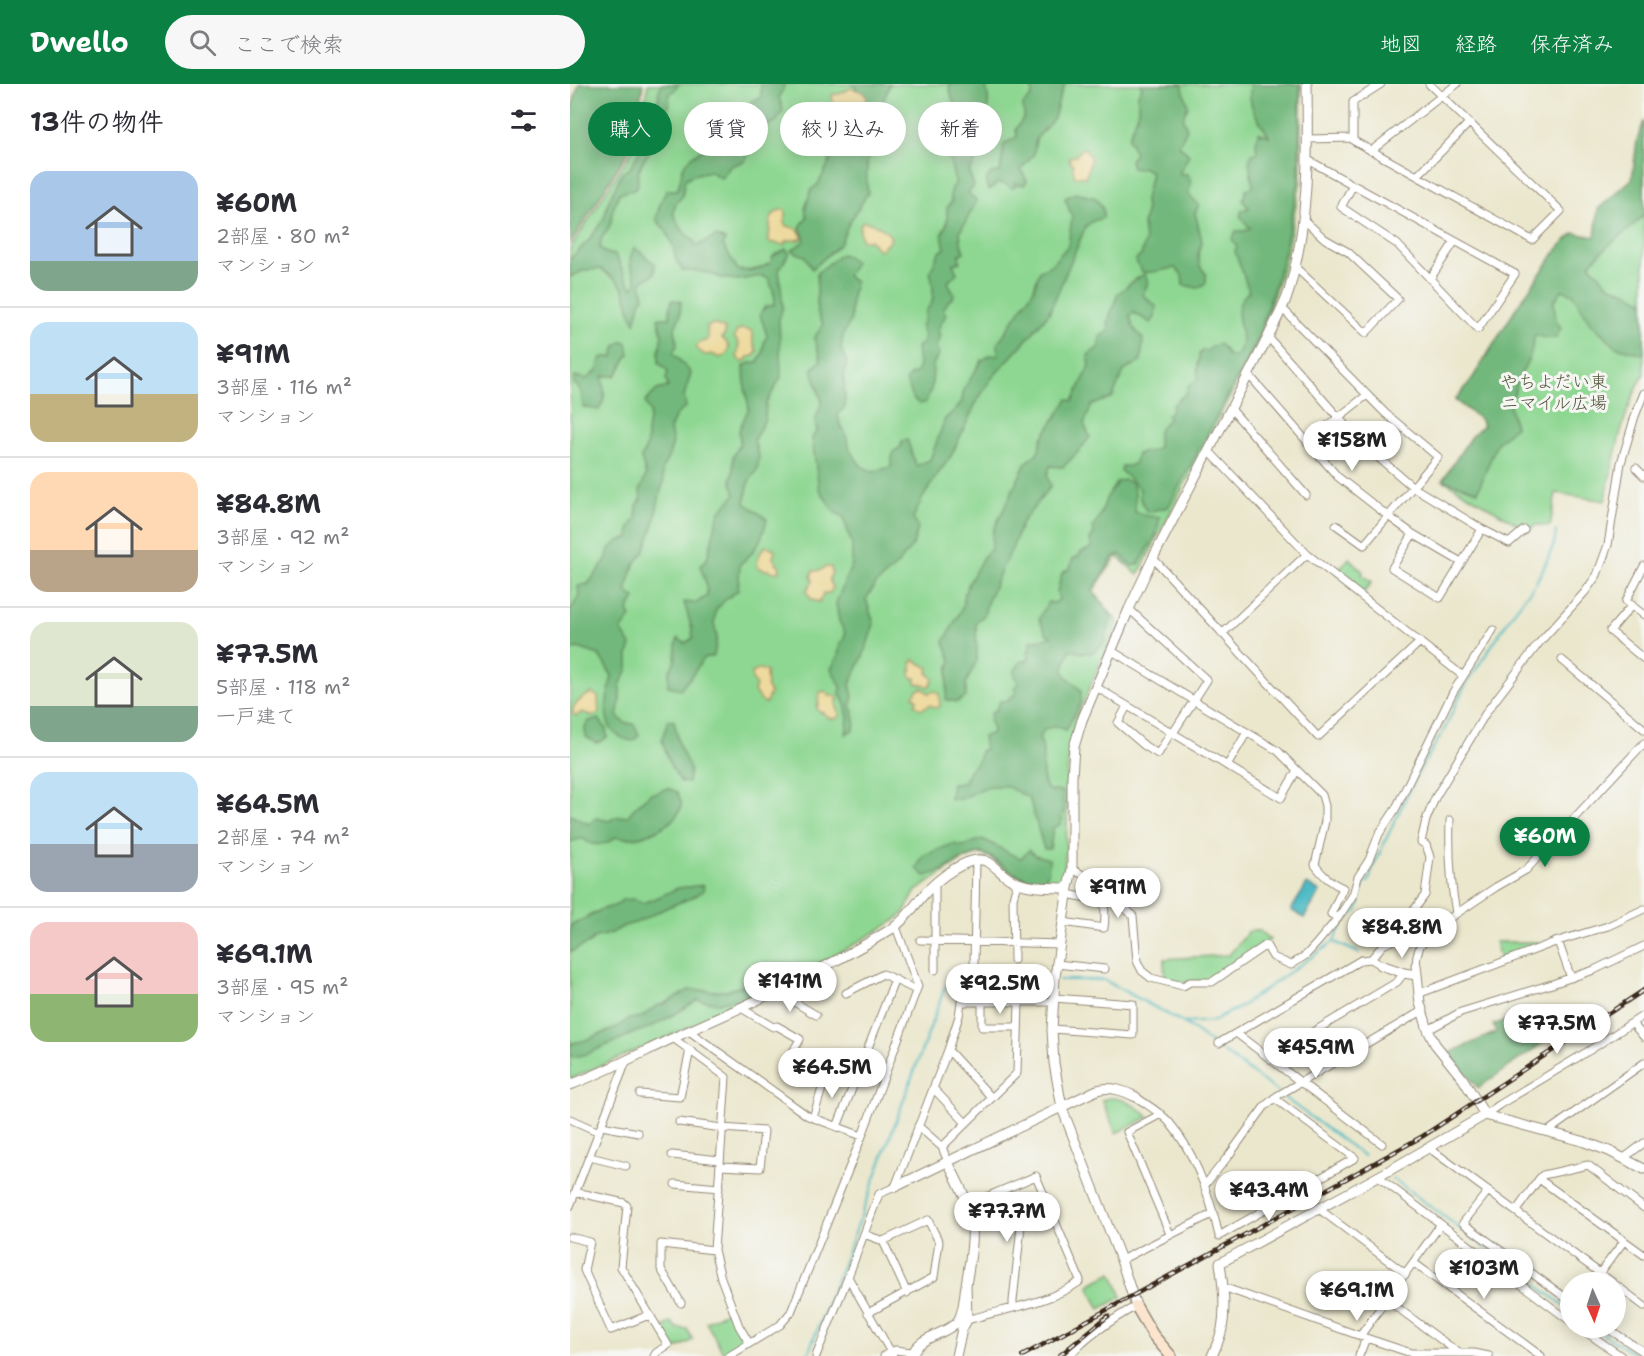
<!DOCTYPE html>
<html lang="ja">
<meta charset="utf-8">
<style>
body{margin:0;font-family:"Shantell Sans","Klee One",sans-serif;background:#f7f7f7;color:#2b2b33;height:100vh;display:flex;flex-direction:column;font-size:22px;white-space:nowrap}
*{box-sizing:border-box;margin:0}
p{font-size:20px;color:#7c7c81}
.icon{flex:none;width:33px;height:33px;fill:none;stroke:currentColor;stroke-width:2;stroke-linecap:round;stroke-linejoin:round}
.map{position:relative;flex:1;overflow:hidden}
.panel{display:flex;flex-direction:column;background:#fff;width:570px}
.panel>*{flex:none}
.top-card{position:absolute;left:18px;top:18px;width:570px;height:54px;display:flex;gap:12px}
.needle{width:39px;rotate:177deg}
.fabs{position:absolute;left:990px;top:1188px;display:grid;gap:12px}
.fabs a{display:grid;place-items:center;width:66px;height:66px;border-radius:50%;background:#fff;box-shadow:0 3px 15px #0003;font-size:30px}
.price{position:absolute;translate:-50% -51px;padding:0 14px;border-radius:21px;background:#fff;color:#222;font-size:20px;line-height:39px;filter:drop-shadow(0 2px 3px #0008)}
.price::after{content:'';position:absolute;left:50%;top:36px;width:18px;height:14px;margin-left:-9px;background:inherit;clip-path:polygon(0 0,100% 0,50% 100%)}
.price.selected{background:#0b8043;color:#fff}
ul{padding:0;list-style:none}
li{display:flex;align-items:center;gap:18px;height:150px;padding:0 30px}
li+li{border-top:2px solid #e1e1e2}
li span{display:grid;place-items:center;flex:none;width:168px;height:120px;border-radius:18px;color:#555}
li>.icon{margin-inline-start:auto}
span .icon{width:72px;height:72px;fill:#fffc;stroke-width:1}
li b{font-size:26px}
h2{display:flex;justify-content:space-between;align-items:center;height:72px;padding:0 30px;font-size:26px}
.tag{padding:0 21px;border-radius:27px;background:#fff;box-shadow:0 3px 15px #0003;font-size:21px;line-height:54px}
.tag.selected{background:#0b8043;color:#fff}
header{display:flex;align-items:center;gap:36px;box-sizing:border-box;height:84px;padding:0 30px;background:#0b8043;color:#fff}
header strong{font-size:28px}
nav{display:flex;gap:33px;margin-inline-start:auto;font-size:21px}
.search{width:420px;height:54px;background:#f7f7f7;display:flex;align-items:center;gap:15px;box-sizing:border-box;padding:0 21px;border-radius:33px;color:#7c7c81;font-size:22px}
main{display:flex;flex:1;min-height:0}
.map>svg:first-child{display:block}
</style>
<header>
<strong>Dwello</strong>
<div class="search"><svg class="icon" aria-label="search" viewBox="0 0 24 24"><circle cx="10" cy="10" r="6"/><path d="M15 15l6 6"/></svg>ここで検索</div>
<nav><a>地図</a><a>経路</a><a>保存済み</a></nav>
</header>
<main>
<section class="panel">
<h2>13件の物件<svg class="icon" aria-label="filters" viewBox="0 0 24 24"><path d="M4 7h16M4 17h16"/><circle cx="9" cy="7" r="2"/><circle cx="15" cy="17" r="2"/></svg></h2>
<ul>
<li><span style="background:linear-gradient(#a9c7e8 75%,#7fa58c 0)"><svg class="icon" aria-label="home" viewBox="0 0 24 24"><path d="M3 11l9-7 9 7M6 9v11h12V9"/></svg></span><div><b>¥60M</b><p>2部屋 · 80 m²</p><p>マンション</p></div></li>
<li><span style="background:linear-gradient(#bfe0f5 60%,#c2b280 0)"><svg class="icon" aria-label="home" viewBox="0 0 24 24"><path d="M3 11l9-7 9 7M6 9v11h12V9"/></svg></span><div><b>¥91M</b><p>3部屋 · 116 m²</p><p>マンション</p></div></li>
<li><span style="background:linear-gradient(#ffd9b3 65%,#b9a48a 0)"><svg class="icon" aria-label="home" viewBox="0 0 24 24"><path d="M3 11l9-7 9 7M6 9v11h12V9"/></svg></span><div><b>¥84.8M</b><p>3部屋 · 92 m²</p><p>マンション</p></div></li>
<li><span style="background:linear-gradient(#dfe7d0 70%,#7fa58c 0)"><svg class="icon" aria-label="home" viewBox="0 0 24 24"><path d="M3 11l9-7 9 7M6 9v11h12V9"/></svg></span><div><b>¥77.5M</b><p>5部屋 · 118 m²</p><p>一戸建て</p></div></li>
<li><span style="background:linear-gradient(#bfe0f5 60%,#9aa5b1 0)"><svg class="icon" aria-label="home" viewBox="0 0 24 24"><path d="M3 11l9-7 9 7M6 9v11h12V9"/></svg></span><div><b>¥64.5M</b><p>2部屋 · 74 m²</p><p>マンション</p></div></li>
<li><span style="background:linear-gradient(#f6c9c9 60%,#8fb573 0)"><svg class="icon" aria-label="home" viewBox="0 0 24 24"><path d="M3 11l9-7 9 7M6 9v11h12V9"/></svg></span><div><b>¥69.1M</b><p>3部屋 · 95 m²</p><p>マンション</p></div></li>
</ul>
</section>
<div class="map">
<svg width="1074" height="1272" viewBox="0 0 1074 1272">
<rect width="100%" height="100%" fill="#f6f6f2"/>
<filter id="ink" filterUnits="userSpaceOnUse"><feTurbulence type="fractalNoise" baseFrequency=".0167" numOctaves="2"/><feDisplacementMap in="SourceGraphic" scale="12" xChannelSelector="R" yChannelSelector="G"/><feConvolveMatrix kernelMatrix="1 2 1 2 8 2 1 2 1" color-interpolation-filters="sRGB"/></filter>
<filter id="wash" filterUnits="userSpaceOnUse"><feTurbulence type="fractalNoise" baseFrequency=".008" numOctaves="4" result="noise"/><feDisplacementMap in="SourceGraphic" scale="24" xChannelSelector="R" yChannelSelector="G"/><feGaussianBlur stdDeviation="1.35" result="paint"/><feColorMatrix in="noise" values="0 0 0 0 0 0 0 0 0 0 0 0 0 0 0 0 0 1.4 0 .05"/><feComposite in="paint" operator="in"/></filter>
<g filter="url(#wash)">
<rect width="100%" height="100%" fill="#ebe7cd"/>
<path fill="#8ed792" stroke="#648058" stroke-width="1.5" d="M78,0H731V97L715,178L689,256L568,491L547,472L523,507L548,538L504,640L499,667L497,693V742L494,793L485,800L456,796L435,786L419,773L410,770L400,773L391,777L346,807L333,830L323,838L236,888L100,952L0,995V165L67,59Z
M1074,90V290C1052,328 1044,375 1035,417L986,409L980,442L965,441L959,447L873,396L899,355L913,342L911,336L885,316L902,295L1000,185L1067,125Z
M779,474L793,488L792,491L802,498L793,510L767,489Z
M679,847H690L700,856L640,896L615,899L595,895L594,875L659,871Z
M925,858H968L969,860L930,875Z
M539,1014C555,1013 567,1023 579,1033L546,1049L532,1016Z
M542,1189L552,1213L530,1225L519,1204L520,1200Z
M160,1226L174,1255L171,1259L154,1270L136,1238Z
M102,1238L106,1244L117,1245L123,1256L104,1266L93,1243Z"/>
<path fill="#72b87c" stroke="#56714d" stroke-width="1.5" d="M9,0H73L64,58L0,160V29Z
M92,0H108L107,3L100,10L96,38L89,49L88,57C78,70 65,83 68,101L64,106L49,109L42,128L41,139L36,149L32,153L30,164L36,169L45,171C53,183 54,196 63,204L67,197C60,183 57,179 64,164C73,168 76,175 85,179L84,190L71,198L74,214L71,216L65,239C58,227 58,212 51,201C46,194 37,191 31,185L15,186L0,193V175L20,155L34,134L39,116L52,89L60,84L77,54L82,30L89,12L88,9Z
M191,0H213L214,3L209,13L213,26L207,37L199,41L188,54L177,59L179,70L175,77L161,82L151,94L139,87L123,91L115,95L112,113L106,119L103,128C106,136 110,145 117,151C122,155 124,156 127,162L146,152L155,156L153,161L168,186C176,187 185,187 193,183C195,182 198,179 201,179L203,172L216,165L219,169L209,186L213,223L209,235L211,293L196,320L195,335L184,356L189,373L187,387L179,397L175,419L197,435C192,456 186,467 170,480L168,506L154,517L146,526L144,539L147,553L144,572L134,574L121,593L110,605L98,602L99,588L105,577L106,562L108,554L115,559L123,554L122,545L114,518L126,519L137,512L136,499L130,482L137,475L149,428L165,411L161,396L163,387V373L170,359L169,346L179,324L175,304L174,282L180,279L188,278L193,268L194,258L197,252L190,230L195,223L204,221L205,213L199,195L192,192L168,196L151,194L139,189L127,187H113L106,176L103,162L96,147L86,135L91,117L97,106H107C110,99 111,94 112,87C115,72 135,65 146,59L145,54L159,46L167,37L184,44L185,41L180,30L181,17L191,14Z
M282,0H320C307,32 292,75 298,109L279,139L270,160L242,185L235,172L221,167L235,156L230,143L237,133L235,125L241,106L248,100L260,77L257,65V52C266,47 270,39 278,32L288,33L292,16L286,3Z
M382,0H417L416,2C422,26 416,34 405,54L411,59L407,75L399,88L404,102L398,109L407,117L390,148L391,159L394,168L389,171L390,178L383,180L387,189L378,198L384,210L383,214L378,217L377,220L373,225L376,231L368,245L370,254L367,259L366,265L369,269L363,281L362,302L356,318L350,320L344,316L336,297L340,291L346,289L349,282L347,263L352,260L354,252L351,242C356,236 354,233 356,227C357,224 361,222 362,218C364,209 363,196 360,188L369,168L375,165L372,150L377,139V124L382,117L380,113L382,104L386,99C382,91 381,78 378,69L382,67L379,59L389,41L386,32L389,26L383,17L379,3Z
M462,0H495L489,15L484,34L466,55L464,70L451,85L457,97L454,101L444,99L446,102L442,104L436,100L428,99L419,106C414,99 416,95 421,89L430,88L434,60L447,53L446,45L454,33L453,21L462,12Z
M570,0H612L618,23C612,34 612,33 617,45L609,61L619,71L609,90H618L621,100L618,110L629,121L625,129L632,157L628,172L630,182L636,190V199L628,204L613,201L612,191L605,184C594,185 584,190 572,188L567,180L566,175L571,172L575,157L573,139L576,129L575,116L581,88L573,83L569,85L562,84L560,76L565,70L558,54L568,29V10L572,4Z
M681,0H730L729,96L712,177L688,255L598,423L577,428L570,414V405L551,387L552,382H559L565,379L567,370L581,367L588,364V347L598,335L597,330L600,329C602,326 602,324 603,321C605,318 614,311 617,308L618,302L628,295C626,286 629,280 629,270L633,266L638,267L641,263L649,260L653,264L658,272H666C680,254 663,235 670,219C671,215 676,210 679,207L665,167L667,163L662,155L666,147H675L680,144L670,132L672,126L679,124L673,117L676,106L683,103L679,78L682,70L687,69L686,60L688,48L699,52C688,34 676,22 681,0Z
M1074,37V131C1057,150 1034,161 1020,181L1039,201L1064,211L1074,218V269L1073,270L1046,263L1019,237L1003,210L992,206L984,218L986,237L991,244L986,254H976L965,251L960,272L949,294L940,322L945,343L927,359L908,407L873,396L902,351L913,342L911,336L885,316L902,295L948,221L990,162L1004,149L1025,153L1028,125L1062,95L1067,57Z
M505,109L526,114L533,125V134L523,137L516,142L479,229L459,253L421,295L407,317L381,372L367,391L352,415L343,434L348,444L343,461L327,481L305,501L296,515L304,540L294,570L280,600L283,613L281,621L285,636L284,645L276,650L278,634L275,620L270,610L271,603L261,585L268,572L270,559L274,555L275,549L269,537L266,519L282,480V461L273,432L265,429L249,405L242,354L247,347L245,337L252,318L242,285L251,276L244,254L253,241L247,228V189L271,170L277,172L285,178L277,192L285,198L281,218V236L273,251L271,265L277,278L274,293L275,323L268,330L270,341L275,348L280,366L291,382L303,388L321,383L323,368L331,363L332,357L337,355L346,382L360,376L375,335L387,324L392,317L394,305L412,276L421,271H428V259L463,207L470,186L481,181L498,162L502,133L495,114Z
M575,190L578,198L573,211L586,222L585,233L581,239L564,229L560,231L563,243L573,255L571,277L554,287L542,314L522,321L514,340L520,353L508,368L493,383L480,382L477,392L481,402L452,438L442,465L432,484L417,519L414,531L406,538L407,576L396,599V613L387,618L376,616L378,586L381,576L374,558L392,524L394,511L399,499L413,473L421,465L423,447L456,379L468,368L472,354L498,315L503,317L520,281L518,271L529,263L530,253L539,246C536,232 545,225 547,210C556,204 565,194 575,190Z
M102,216L111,217L110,232L105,244L107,261L103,269L121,289L114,312L116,323L106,331L100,345L103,359L98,374L92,385L94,398L90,409L84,440L74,468L64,481L56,507L65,514L58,526L61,533L51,546L61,561L58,571V585L50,601V617L47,632L55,639L64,640L69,651L63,657C27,651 36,618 42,592L29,571L8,564L0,566V528L9,511L8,502L18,500L36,476L39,465L51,456L59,454L60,443L66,435L67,421L71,416L70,406L76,391L71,374L77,361V348L80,329L75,318L87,306L98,303L96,295L98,287L89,279V268L92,250L88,234H100V223Z
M53,257L57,259L59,270C53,278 52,285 45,292H33C33,309 38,310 29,326L13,323L11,307L4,299L5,292L16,295L28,286L29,278L33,273H43L46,262Z
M554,396L562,399L565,410V428L577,432L590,433L586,451L569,480L562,482L550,470L543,473L523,507L542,533C538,547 535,571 515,569C509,569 506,566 500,566L493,587L497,593L511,606V618L496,646L486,642L475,645L469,654C478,669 467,689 478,706L493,708L494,725L491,740L483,744L480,765H474L459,714L436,702H421L409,706L394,714L380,715L382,700L393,699L400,685L409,676L410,667L415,665L413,653L422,649L423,645L420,638L421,629L426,626L430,617H439L440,613L446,610L444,604L448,600L444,588L451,577H456L460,573L457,569L460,564L462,556L475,555L481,552L476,549L469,535L478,518L484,519L489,516L487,508L492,489L500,484L503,474L508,473L511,468L522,464L520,456L524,449L523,443C530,434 533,426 536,415C538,410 544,403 547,398Z
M29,635L36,645L37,653L32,657L26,659L16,653L15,643L19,637Z
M98,636L104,637L109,661L120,685L118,699L111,698L100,681L92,656Z
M97,704L107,708C109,712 112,717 111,722C108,739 77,753 61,754C56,755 51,753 46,753C37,761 22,764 14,755H9L0,758V731L19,740L26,734L39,737L46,733L58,732C64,722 73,717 81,709H86Z
M412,755C427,761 437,770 451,774L459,766L465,771L479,775L478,789L475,795H457L444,789L419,772L410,769L391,776L372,787L355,792L346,784L354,771L383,760L394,762Z
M134,801L133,807L121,814L98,823L68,838L54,842L40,850L26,853L19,859L0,868V842C11,837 20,831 31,826C39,822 46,824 52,816L65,815L72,819L82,816L108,804Z
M174,901H182V910L149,919L127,916L110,927L81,943L64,949L17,970L3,973L0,971V962L2,959L13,957L44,945L59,935L72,933L86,922L94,920L119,906L156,907Z
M967,925L980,954L908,1004L879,969L927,948L923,941Z"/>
<path fill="#eeda9e" stroke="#94825e" stroke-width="1.5" d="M281,4L293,8L297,12C296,20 291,19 286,24C282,27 282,32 280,35L258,31L256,24L263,20L262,13L263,10H269Z
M515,64L521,74C519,81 519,87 515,93L504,92L503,80L500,78L499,73L505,72L512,65Z
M214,125L216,129L214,139L216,142C224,143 232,146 232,155L217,157L214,161L199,158C198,152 200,149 200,143C200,133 203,128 214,125Z
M294,137C307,142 311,141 321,153L319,159L313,162L311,166L306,164L300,156H292L290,151V141Z
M144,240L155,245V250L152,254L157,259L159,265L156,271L150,274L142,270L135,271L127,265L126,262L130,258L137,257L138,254L137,242Z
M171,245L181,246L183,249V258L187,267L184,272L178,273L175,277L171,278L167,273L169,259L164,253L167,247Z
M195,462L203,464L205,467L203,474L210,483L209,488H203L200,486H194L187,483C188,475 189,468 195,462Z
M255,483H261L262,489C258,494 259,498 263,503L260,509H254L249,518L242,516L236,507L243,497L241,492L243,487L251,486Z
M344,576L359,584L358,589L363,595L360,602H357C353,599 350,601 346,599V594H342L340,589L342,584L341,579Z
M189,585L196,587L197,604L200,609L196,619L192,618C190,613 186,612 184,607L186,602L182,595V589Z
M352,604L359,609L365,607L369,610L370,622L367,624L360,621L351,625L345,621L347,616L343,612L347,606Z
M255,607L259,612L265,611L268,615L266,620L270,632L267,634L261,635L255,631L254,629L250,628L246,623L249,621L248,617L250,608Z
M21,609L24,610L28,613L29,629L23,632L12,628L6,632L3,630C1,621 13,613 21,609Z"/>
<path fill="#4cbac4" stroke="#447271" stroke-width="1.5" d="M737,800L750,808L734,834L721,826Z"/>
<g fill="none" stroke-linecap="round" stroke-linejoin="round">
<path stroke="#4cbac4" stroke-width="2" d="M764,858L789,869
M489,896H534L614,939L708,1008
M614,939L645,937L651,932L667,925L763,858L776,834L787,827L790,819V811L794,800L799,797L803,783L846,692L874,646L892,607L943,529L965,500L974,483L984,460L986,447
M712,1012L794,1072
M822,1094L1000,1226
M1024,1244L1067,1272
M237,1272L282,1157L375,903L380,899L483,896"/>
</g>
</g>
<g filter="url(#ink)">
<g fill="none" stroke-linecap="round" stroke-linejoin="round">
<g stroke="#938876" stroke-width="9">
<path id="minor" d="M811,0L783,18V54L784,57L962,156L991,127L859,0
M738,55L783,54
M801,67L887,0
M738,76L945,190L908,245L827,160L771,123L783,101
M847,92L899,39
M724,182L796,249L828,215L778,168L755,155L734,136
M860,195L885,157
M712,224L815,329L868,373L794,461L766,441
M698,253L790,358L843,403L912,445L939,459L954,446
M679,291L768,393L818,432L843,450L891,478
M661,325L736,411
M737,358L797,311
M639,367L737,470L893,592
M1066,384L1074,392
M843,450L822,484L870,514L912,445
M583,474L748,653L850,558
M1074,482L1056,517L1074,531
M1062,521L1040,547L1074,575
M559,525L637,596L603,649
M652,550L737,470
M542,567L708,667L752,711L755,722V737L745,781C752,791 761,799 773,804L761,830L768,834
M992,576L1074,645
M526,603L711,714L727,686
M557,622L548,639L575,662L588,670L601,648
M657,682L677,648
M880,736C879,768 880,797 886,829
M502,785L534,802L563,832L567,877L572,887L581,894L613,902L620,898H642L696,861L703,873L721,881L736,871L747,859L768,834L783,811L788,793L799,776L809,750L825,726L883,608L923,546
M493,838L534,844C535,836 536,823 532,817L497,810
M350,856L490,860
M988,857L1001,894
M801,875L813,861L823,856L831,840L841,830L855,811L860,773L856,761L851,758L856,736L865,714L917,627L969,559L1015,508L1027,491L1038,461L1051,379L1065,332L1074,309
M444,876L443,814L447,799
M486,880L535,885
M404,881L406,776
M846,881L847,871L850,862L862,846L926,803L956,786L1074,659
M365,886V799
M206,907L246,931
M276,909L313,890L346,906
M848,910L988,857L1038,842L1074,825
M412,918V943H448
M171,924L203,943L207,942L230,955L218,977
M1062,939L1074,953
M482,945L563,951V920L484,914
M858,946L891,928L982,900L1024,886L1074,862
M119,947L238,1032L292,1052
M666,949L812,1060
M103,954L156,993L144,1166L151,1194L169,1242L179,1259
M649,959L791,876L801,875L811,881
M378,966L422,1014
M699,974L827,898L834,889
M363,1004L396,1039
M70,1010L110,1013L120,966
M566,1013C577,1021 590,1028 599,1038C626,1070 640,1112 649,1152L785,1074L704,1014
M591,1030L557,1048L600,1150
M915,1031L929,1021L1020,966L1074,931
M243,1034L257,988
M0,1035L29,1048
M109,1038L152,1044L194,1047L190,1084L150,1082
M32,1042L68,1049
M348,1042L372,1063
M267,1043L325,895
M977,1048L1074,979
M859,1064L1042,1198
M102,1071L150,1076
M20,1073L56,1082
M1054,1074L1074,1059
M378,1078L372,1063L447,989L449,918
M808,1093L1000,1237
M969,1095L973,1091L1018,1081L1074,1124
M105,1100L149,1104
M635,1101L660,1070L695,1022L707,1012L852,927
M918,1107L893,1139L1000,1217
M6,1108L54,1119L57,1122L51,1183L98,1261L86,1269L84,1272
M0,1122L57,975
M749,1125L836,1190
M946,1127L969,1095L1074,1171
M294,1150L313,1157L358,1136L369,1158L364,1193L298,1229
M0,1153L20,1158L14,1186L41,1246L79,1231
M313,1157L337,1209
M551,1176L644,1129
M844,1179L971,1272
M278,1193L323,1272
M1023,1198L1054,1157
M1046,1201L1074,1222
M653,1203L796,1254L841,1269H904L919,1272
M817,1216L889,1269
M111,1219L91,1185V1160L144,1166
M443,1223V1217L451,1142L453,1140L481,1126
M397,1236C433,1225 477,1220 509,1198L510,1196L466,1092L397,1121
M1010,1244L1051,1272
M1037,1244L1074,1268
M790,1252L871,1140
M159,1272L210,1241L221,1228L292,1052L348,902L326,843
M246,1272L278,1193L309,1110L325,1103L378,966L389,932L391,918H484
M314,1272L325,1266L342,1268
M499,1272C519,1251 541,1236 566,1222
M789,1272L796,1254"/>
</g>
<g stroke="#938876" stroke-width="11">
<path id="tertiary" d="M811,881L834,889L846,891
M846,881L850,919L858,946L865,960L893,995L915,1031L1012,1057L1039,1067L1074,1085
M0,1001C35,988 69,970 103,954C178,921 253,887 323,844C334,837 342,825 351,814C363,799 386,780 406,776C420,773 429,789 440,795C456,805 479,803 498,804
M378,1078C387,1097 400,1119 402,1140C404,1159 399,1181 396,1201
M325,1103L527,1006C541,1002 554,1007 566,1013
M566,1222L551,1176L492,1024L484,979L482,946L485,893L498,804L502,785V693L504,663L512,636L559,525L583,474L698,253C705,238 714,223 719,207C739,138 738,71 737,0
M342,1272C347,1252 374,1252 387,1238C394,1230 394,1212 396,1201L397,1236L392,1245L386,1272
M642,1272C646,1263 650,1254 652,1245C656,1224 653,1201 650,1179L820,1086L915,1031"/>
</g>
<g stroke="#938876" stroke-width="13">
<path id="secondary" d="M566,1222L583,1251L601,1272"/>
</g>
<use href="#minor" stroke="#fff" stroke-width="7"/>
<use href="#tertiary" stroke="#fff" stroke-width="9"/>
<use href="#secondary" stroke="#fbe5cf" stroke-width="10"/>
<g stroke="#3b2a1e" stroke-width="4.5">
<path id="rail" d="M452,1272L709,1132L853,1052L1074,906
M489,1272L538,1232"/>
</g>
<use href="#rail" stroke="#f6f6f2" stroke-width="2" stroke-dasharray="7" stroke-linecap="butt"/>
</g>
</g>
<g text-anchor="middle" stroke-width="6" stroke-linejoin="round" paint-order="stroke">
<g font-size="18" fill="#50553b" stroke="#f6f6f2">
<text x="984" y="304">やちよだい東<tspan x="984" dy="21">ニマイル広場</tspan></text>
</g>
</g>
</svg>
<div class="fabs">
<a><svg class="needle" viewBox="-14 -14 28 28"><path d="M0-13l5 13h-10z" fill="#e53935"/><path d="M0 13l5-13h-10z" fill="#7c7c81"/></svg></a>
</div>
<b class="price" style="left:782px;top:388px">¥158M</b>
<b class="price selected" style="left:975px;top:784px">¥60M</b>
<b class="price" style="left:548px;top:835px">¥91M</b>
<b class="price" style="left:832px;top:875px">¥84.8M</b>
<b class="price" style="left:220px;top:929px">¥141M</b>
<b class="price" style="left:430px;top:931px">¥92.5M</b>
<b class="price" style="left:987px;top:971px">¥77.5M</b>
<b class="price" style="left:746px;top:995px">¥45.9M</b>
<b class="price" style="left:262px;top:1015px">¥64.5M</b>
<b class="price" style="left:699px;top:1138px">¥43.4M</b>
<b class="price" style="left:437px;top:1159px">¥77.7M</b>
<b class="price" style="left:914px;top:1216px">¥103M</b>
<b class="price" style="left:787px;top:1238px">¥69.1M</b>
<div class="top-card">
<a class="tag selected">購入</a>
<a class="tag">賃貸</a>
<a class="tag">絞り込み</a>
<a class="tag">新着</a>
</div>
</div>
</main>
